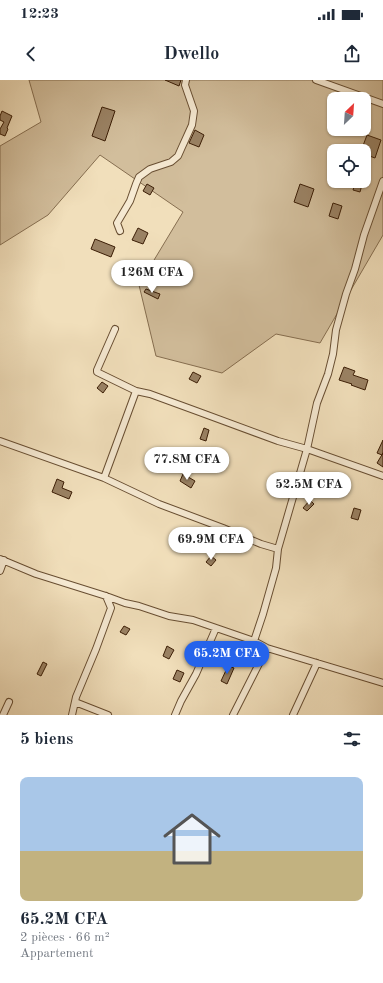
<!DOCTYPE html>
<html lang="fr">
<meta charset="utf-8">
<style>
body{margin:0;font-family:"Old Standard TT",serif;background:#f6f6f7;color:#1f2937;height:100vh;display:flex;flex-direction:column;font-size:15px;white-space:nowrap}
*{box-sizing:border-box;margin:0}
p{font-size:13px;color:#747a83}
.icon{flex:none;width:22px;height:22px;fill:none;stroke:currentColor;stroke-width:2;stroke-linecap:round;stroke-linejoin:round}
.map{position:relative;height:635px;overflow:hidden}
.side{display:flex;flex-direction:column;background:#fff;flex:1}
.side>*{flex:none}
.needle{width:26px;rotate:25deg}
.fabs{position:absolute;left:327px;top:12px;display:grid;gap:8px}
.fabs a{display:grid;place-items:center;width:44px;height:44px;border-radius:8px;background:#fff;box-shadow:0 1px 3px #0004;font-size:20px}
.price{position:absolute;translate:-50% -34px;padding:0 9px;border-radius:14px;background:#fff;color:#222;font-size:13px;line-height:26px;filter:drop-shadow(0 1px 2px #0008)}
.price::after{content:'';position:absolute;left:50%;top:24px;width:12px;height:9px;margin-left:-6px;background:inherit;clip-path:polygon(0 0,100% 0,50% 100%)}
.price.selected{background:#2563eb;color:#fff}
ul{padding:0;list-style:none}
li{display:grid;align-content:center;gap:8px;height:212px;padding:0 20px}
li+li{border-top:1px solid #e0e1e3}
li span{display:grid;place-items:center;height:124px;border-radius:8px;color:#555}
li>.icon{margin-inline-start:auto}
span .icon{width:72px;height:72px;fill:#fffc;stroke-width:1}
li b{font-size:17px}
h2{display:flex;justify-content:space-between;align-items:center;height:48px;padding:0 20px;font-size:17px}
.status{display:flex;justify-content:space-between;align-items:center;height:28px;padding:0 20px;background:#fff;direction:ltr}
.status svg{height:11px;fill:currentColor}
header{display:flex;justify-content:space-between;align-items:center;height:52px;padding:0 20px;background:#fff;font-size:18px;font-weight:700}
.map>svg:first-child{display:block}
</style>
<div class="status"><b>12:23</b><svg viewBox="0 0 49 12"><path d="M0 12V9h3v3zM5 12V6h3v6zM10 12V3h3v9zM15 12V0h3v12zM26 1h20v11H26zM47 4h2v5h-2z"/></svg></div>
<header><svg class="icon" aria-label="back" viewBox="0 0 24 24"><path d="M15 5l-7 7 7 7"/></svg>Dwello<svg class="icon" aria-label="share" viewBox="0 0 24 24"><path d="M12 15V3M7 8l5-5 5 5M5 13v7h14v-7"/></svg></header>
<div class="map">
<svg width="383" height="635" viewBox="0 0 383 635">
<rect width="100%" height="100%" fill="#f1dfbb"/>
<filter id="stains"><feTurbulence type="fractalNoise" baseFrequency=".005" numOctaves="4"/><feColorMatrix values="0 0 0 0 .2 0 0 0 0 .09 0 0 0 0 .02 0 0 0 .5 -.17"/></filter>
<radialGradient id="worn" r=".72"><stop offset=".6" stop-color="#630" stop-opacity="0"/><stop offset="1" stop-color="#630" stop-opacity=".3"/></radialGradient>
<path fill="#d2be9c" stroke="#866e50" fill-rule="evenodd" d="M29,0H383V155L320,263L276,254L222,293L156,276L139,205L183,132L100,75L48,135L0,165V66L41,42ZM334,19H364V49H334ZM334,71H364V101H334Z"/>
<path fill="#9a8264" stroke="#3b1d05" d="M165,0H181L179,6Z
M102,27L115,31L105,61L92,56Z
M2,31L12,36L7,48L8,49L5,56L0,54V49L4,42L0,40V36Z
M195,50L204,55L199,67L189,63Z
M367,55L381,60L375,78L364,74V71H361Z
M356,101H363L360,112L353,110Z
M147,104L154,108L150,115L143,111Z
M300,104L314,109L308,127L294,122Z
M333,123L342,126L338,139L329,136Z
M138,148L148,153L143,164L132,160Z
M95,159L115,167L111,177L91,169Z
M146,209L160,214L158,219L144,212Z
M344,287L355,291L353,295L368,300L365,310L351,305L352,304L339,300Z
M193,292L201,296L197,303L189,299Z
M102,302L108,306L103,313L97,308Z
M204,348L209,350L206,361L200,359Z
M383,360V372L382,375L377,373Z
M383,373V387L377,383Z
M183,394L195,401L191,408L180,401Z
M57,399L64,402L62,408L72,412L69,419L52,412Z
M306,399L326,405L323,414L303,408Z
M310,420L314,424L307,431L303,428Z
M354,428L361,430L358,440L351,438Z
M211,476L216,480L211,486L206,482Z
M124,546L130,549L126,555L120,552Z
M167,566L174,570L169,579L163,576Z
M43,582L47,584L41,596L37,594Z
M228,586L234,588L227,604L221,601Z
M177,590L184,593L180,602L173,599Z"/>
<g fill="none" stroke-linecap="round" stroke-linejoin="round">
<g stroke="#684e32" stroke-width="8">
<path id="street" d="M316,0L383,24
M120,151L117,143L130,121L136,104L139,97L150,89L171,82L178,76L182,67L192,45L194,31L185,5L186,0
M115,249L97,290V292L99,293L136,311L150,314L202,333L278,361L307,369L383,396
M0,361L104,398L159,424L223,448L261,464L278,469
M104,398L136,311
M0,479L36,494L106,516L125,523L139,526L169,536L193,540L254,561L267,568L383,603
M0,491L4,480
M254,561L263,534L276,488L278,469L307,369L317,323L328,294L333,274L336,250L346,214L355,189L364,155L383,101
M75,622L108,635
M3,635L9,622
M72,635L76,617L96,569L111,528L106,516
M175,635L181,621L196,594L216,548
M233,635L267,568
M293,635L317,583"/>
</g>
<use href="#street" stroke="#f6ead3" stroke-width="6"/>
</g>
<rect width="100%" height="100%" filter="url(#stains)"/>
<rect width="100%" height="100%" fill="url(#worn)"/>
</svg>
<div class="fabs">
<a><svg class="needle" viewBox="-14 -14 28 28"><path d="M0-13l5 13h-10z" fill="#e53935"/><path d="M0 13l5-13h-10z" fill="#747a83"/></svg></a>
<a><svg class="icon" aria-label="locate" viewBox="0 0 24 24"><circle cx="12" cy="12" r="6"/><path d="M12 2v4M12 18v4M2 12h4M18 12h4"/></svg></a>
</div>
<b class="price" style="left:152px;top:214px">126M CFA</b>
<b class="price" style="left:187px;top:401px">77.8M CFA</b>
<b class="price" style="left:309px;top:426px">52.5M CFA</b>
<b class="price" style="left:211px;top:481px">69.9M CFA</b>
<b class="price selected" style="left:227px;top:595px">65.2M CFA</b>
</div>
<section class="side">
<h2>5 biens<svg class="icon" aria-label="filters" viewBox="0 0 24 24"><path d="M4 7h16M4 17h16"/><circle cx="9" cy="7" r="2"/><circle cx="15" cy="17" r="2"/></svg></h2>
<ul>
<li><span style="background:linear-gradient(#a9c7e8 60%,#c2b280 0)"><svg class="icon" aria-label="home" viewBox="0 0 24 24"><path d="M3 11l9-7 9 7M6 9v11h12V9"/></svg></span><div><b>65.2M CFA</b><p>2 pièces · 66 m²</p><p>Appartement</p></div></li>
</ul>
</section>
